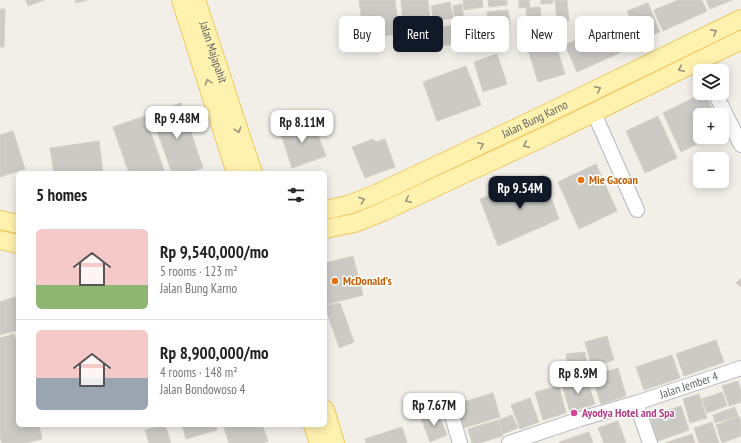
<!DOCTYPE html>
<meta charset="utf-8">
<style>
body{margin:0;font-family:"PT Sans Narrow",sans-serif;background:#f2f2f2;color:#222;height:100vh;display:flex;flex-direction:column;font-size:15px;white-space:nowrap}
*{box-sizing:border-box;margin:0}
p{font-size:13px;color:#767676}
.icon{flex:none;width:22px;height:22px;fill:none;stroke:currentColor;stroke-width:2;stroke-linecap:round;stroke-linejoin:round}
.map{position:relative;flex:1;overflow:hidden}
.drawer{position:absolute;left:16px;top:171px;width:311px;height:256px;display:flex;flex-direction:column;background:#fff;border-radius:6px;box-shadow:0 2px 10px #0003}
.drawer>*{flex:none}
.guide{position:absolute;left:339px;top:16px;width:342px;height:36px;display:flex;gap:8px}
.buttons{position:absolute;left:693px;top:64px;display:grid;gap:8px}
.buttons a{display:grid;place-items:center;width:36px;height:36px;border-radius:6px;background:#fff;box-shadow:0 2px 10px #0003;font-size:20px}
.price{position:absolute;translate:-50% -34px;padding:0 9px;border-radius:8px;background:#fff;color:#222;font-size:13px;line-height:26px;filter:drop-shadow(0 1px 2px #0008)}
.price::after{content:'';position:absolute;left:50%;top:24px;width:12px;height:9px;margin-left:-6px;background:inherit;clip-path:polygon(0 0,100% 0,50% 100%)}
.price.current{background:#111827;color:#fff}
ul{padding:0;list-style:none}
li{display:flex;align-items:center;gap:12px;height:100px;padding:0 20px}
li+li{border-top:1px solid #e0e0e0}
li span{display:grid;place-items:center;flex:none;width:112px;height:80px;border-radius:6px;color:#555}
li>.icon{margin-inline-start:auto}
span .icon{width:48px;height:48px;fill:#fffc;stroke-width:1}
li b{font-size:17px}
h2{display:flex;justify-content:space-between;align-items:center;height:48px;padding:0 20px;font-size:17px}
.chip{padding:0 14px;border-radius:6px;background:#fff;box-shadow:0 2px 10px #0003;font-size:14px;line-height:36px}
.chip.current{background:#111827;color:#fff}
.map>svg:first-child{display:block}
</style>
<div class="map">
<svg width="741" height="443" viewBox="0 0 741 443">
<rect width="100%" height="100%" fill="#f1efe8"/>
<path fill="#cccac5" stroke="#d6d1c6" d="M26,0H44L28,6Z
M75,0H87L76,3Z
M359,0H395L399,34L364,38Z
M401,0H428L432,44L405,46Z
M463,0H482L483,7L464,10Z
M488,0H507V5L489,7Z
M519,0H529L530,7L519,8Z
M541,0H553V3L541,4Z
M555,0H567L569,21L557,22Z
M678,0H702L707,11L663,31L654,10Z
M706,0H732L710,9Z
M450,2L453,18L434,21L431,6Z
M648,3L660,32L640,40L627,11Z
M462,4L464,22L455,23L453,6Z
M540,7L542,25L528,27L526,8Z
M0,9H5L4,47H0Z
M508,10L510,24L488,27L487,12Z
M622,18L635,46L577,72L565,45Z
M463,23L466,41L442,46L438,28Z
M553,35L565,74L538,82L526,43Z
M497,54L507,84L483,92L474,62Z
M466,66L481,105L437,121L423,82Z
M703,93H705L715,115H700V137H712L681,152L663,113Z
M181,103L203,168L187,173H172L151,114Z
M145,116L165,173H129L113,127Z
M658,116L677,158L645,173L626,131Z
M298,122L301,128L314,125L326,156L292,168L279,128Z
M13,131L25,169L0,177V135Z
M373,139L376,142L385,139L395,167L365,178L352,147Z
M99,141L103,173H54L50,148Z
M596,164L617,211L579,229L558,182Z
M543,175L559,219L498,246L480,199Z
M353,256L363,295L325,305V263Z
M741,278V287L736,283Z
M18,296V330L0,335V302Z
M340,303L354,342L339,348L325,306Z
M14,334L18,349V425H39L42,439L26,443H2L0,436V338Z
M607,336L614,360L592,367L585,342Z
M716,340L724,362L684,376L676,354Z
M585,352L588,372L569,375L566,354Z
M672,355L680,378L644,390L636,367Z
M618,368L626,396L601,404L592,376Z
M586,377L595,404L570,412L562,385Z
M738,381L741,391V402L729,406L722,386Z
M559,386L566,413L543,420L535,392Z
M722,392L727,406L707,413L702,399Z
M493,393L500,417L463,428L456,404Z
M699,394L707,418L690,423L683,399Z
M530,398L539,422L520,429L511,405Z
M681,406L689,430L658,441L650,416Z
M735,407L738,416L715,423L713,415Z
M438,412L447,435L430,442L421,418Z
M512,415L518,428L503,434L498,420Z
M739,416L741,421V436L722,443L716,425Z
M498,420L503,436L479,443H472L468,429Z
M618,421L626,443H604L598,428Z
M712,422L719,443H699L694,428Z
M162,425H165L171,443H149L145,430Z
M182,425H215L217,430L186,439Z
M223,425H262L268,441L263,443H229Z
M402,427L407,443H366L365,439Z
M589,432L593,443H560L559,442Z
M692,434L695,443H665Z"/>
<g fill="none" stroke-linecap="round" stroke-linejoin="round">
<g stroke="#b5b8bc" stroke-width="16">
<g id="minor">
<path d="M715,93L741,145"/>
<path d="M594,113L637,210"/>
<path d="M636,403L650,443"/>
<path d="M452,416L460,443"/>
<path id="s1" d="M509,443L580,419L636,403L741,368"/>
</g>
</g>
<g stroke="#f2c960" stroke-width="20">
<g id="major">
<path d="M181,0L236,173"/>
<path id="s2" d="M196,0L253,173"/>
<path id="s3" d="M325,210L348,205L374,195L542,116L741,19"/>
<path d="M0,220L18,224"/>
<path d="M325,229L355,223L382,212L550,134L741,40"/>
<path d="M0,240L18,244"/>
<path d="M325,410L335,443"/>
<path d="M313,425L319,443"/>
</g>
</g>
<use href="#minor" stroke="#fff" stroke-width="14"/>
<use href="#major" stroke="#fff2af" stroke-width="18"/>
</g>
<defs><path id="oneway-chevron" d="M-2-3.5L2.5 0L-2 3.5" fill="none" stroke-width="1.6" stroke-linecap="round" stroke-linejoin="round"/></defs>
<g stroke="#979581">
<use href="#oneway-chevron" transform="translate(714 32) rotate(-26)"/>
<use href="#oneway-chevron" transform="translate(681 69) rotate(154)"/>
<use href="#oneway-chevron" transform="translate(208 82) rotate(-108)"/>
<use href="#oneway-chevron" transform="translate(598 89) rotate(-26)"/>
<use href="#oneway-chevron" transform="translate(238 130) rotate(72)"/>
<use href="#oneway-chevron" transform="translate(481 145) rotate(-25)"/>
<use href="#oneway-chevron" transform="translate(526 145) rotate(155)"/>
<use href="#oneway-chevron" transform="translate(362 200) rotate(-20)"/>
<use href="#oneway-chevron" transform="translate(408 200) rotate(155)"/>
</g>
<g fill="#e8710a" stroke="#fff" stroke-width="1.5">
<circle cx="581" cy="180" r="4"/>
<circle cx="335" cy="281" r="4"/>
</g>
<circle fill="#d1479c" stroke="#fff" stroke-width="1.5" cx="574" cy="413" r="4"/>
<g text-anchor="middle" stroke-width="3" stroke-linejoin="round" paint-order="stroke">
<g font-size="12" fill="#5f6368" stroke="#fff">
<text dy="4" stroke="none"><textPath href="#s2" startOffset="55">Jalan Majapahit</textPath></text>
<text dy="4" stroke="none"><textPath href="#s3" startOffset="229">Jalan Bung Karno</textPath></text>
<text dy="4" stroke="none"><textPath href="#s1" startOffset="189">Jalan Jember 4</textPath></text>
</g>
<g font-size="12" font-weight="bold" fill="#c56008" stroke="#fff" text-anchor="start">
<text x="589" y="184">Mie Gacoan</text>
<text x="343" y="285">McDonald's</text>
</g>
<g font-size="12" font-weight="bold" fill="#b23c85" stroke="#fff" text-anchor="start">
<text x="582" y="417">Ayodya Hotel and Spa</text>
</g>
</g>
</svg>
<div class="buttons">
<a><svg class="icon" aria-label="layers" viewBox="0 0 24 24"><path d="M12 4l9 5-9 5-9-5zM3 14l9 5 9-5"/></svg></a>
<a>+</a>
<a>−</a>
</div>
<b class="price" style="left:177px;top:140px">Rp 9.48M</b>
<b class="price" style="left:302px;top:144px">Rp 8.11M</b>
<b class="price current" style="left:520px;top:210px">Rp 9.54M</b>
<b class="price" style="left:578px;top:395px">Rp 8.9M</b>
<b class="price" style="left:434px;top:427px">Rp 7.67M</b>
<div class="guide">
<a class="chip">Buy</a>
<a class="chip current">Rent</a>
<a class="chip">Filters</a>
<a class="chip">New</a>
<a class="chip">Apartment</a>
</div>
<section class="drawer">
<h2>5 homes<svg class="icon" aria-label="filters" viewBox="0 0 24 24"><path d="M4 7h16M4 17h16"/><circle cx="9" cy="7" r="2"/><circle cx="15" cy="17" r="2"/></svg></h2>
<ul>
<li><span style="background:linear-gradient(#f6c9c9 70%,#8fb573 0)"><svg class="icon" aria-label="home" viewBox="0 0 24 24"><path d="M3 11l9-7 9 7M6 9v11h12V9"/></svg></span><div><b>Rp 9,540,000/mo</b><p>5 rooms · 123 m²</p><p>Jalan Bung Karno</p></div></li>
<li><span style="background:linear-gradient(#f6c9c9 60%,#9aa5b1 0)"><svg class="icon" aria-label="home" viewBox="0 0 24 24"><path d="M3 11l9-7 9 7M6 9v11h12V9"/></svg></span><div><b>Rp 8,900,000/mo</b><p>4 rooms · 148 m²</p><p>Jalan Bondowoso 4</p></div></li>
</ul>
</section>
</div>
